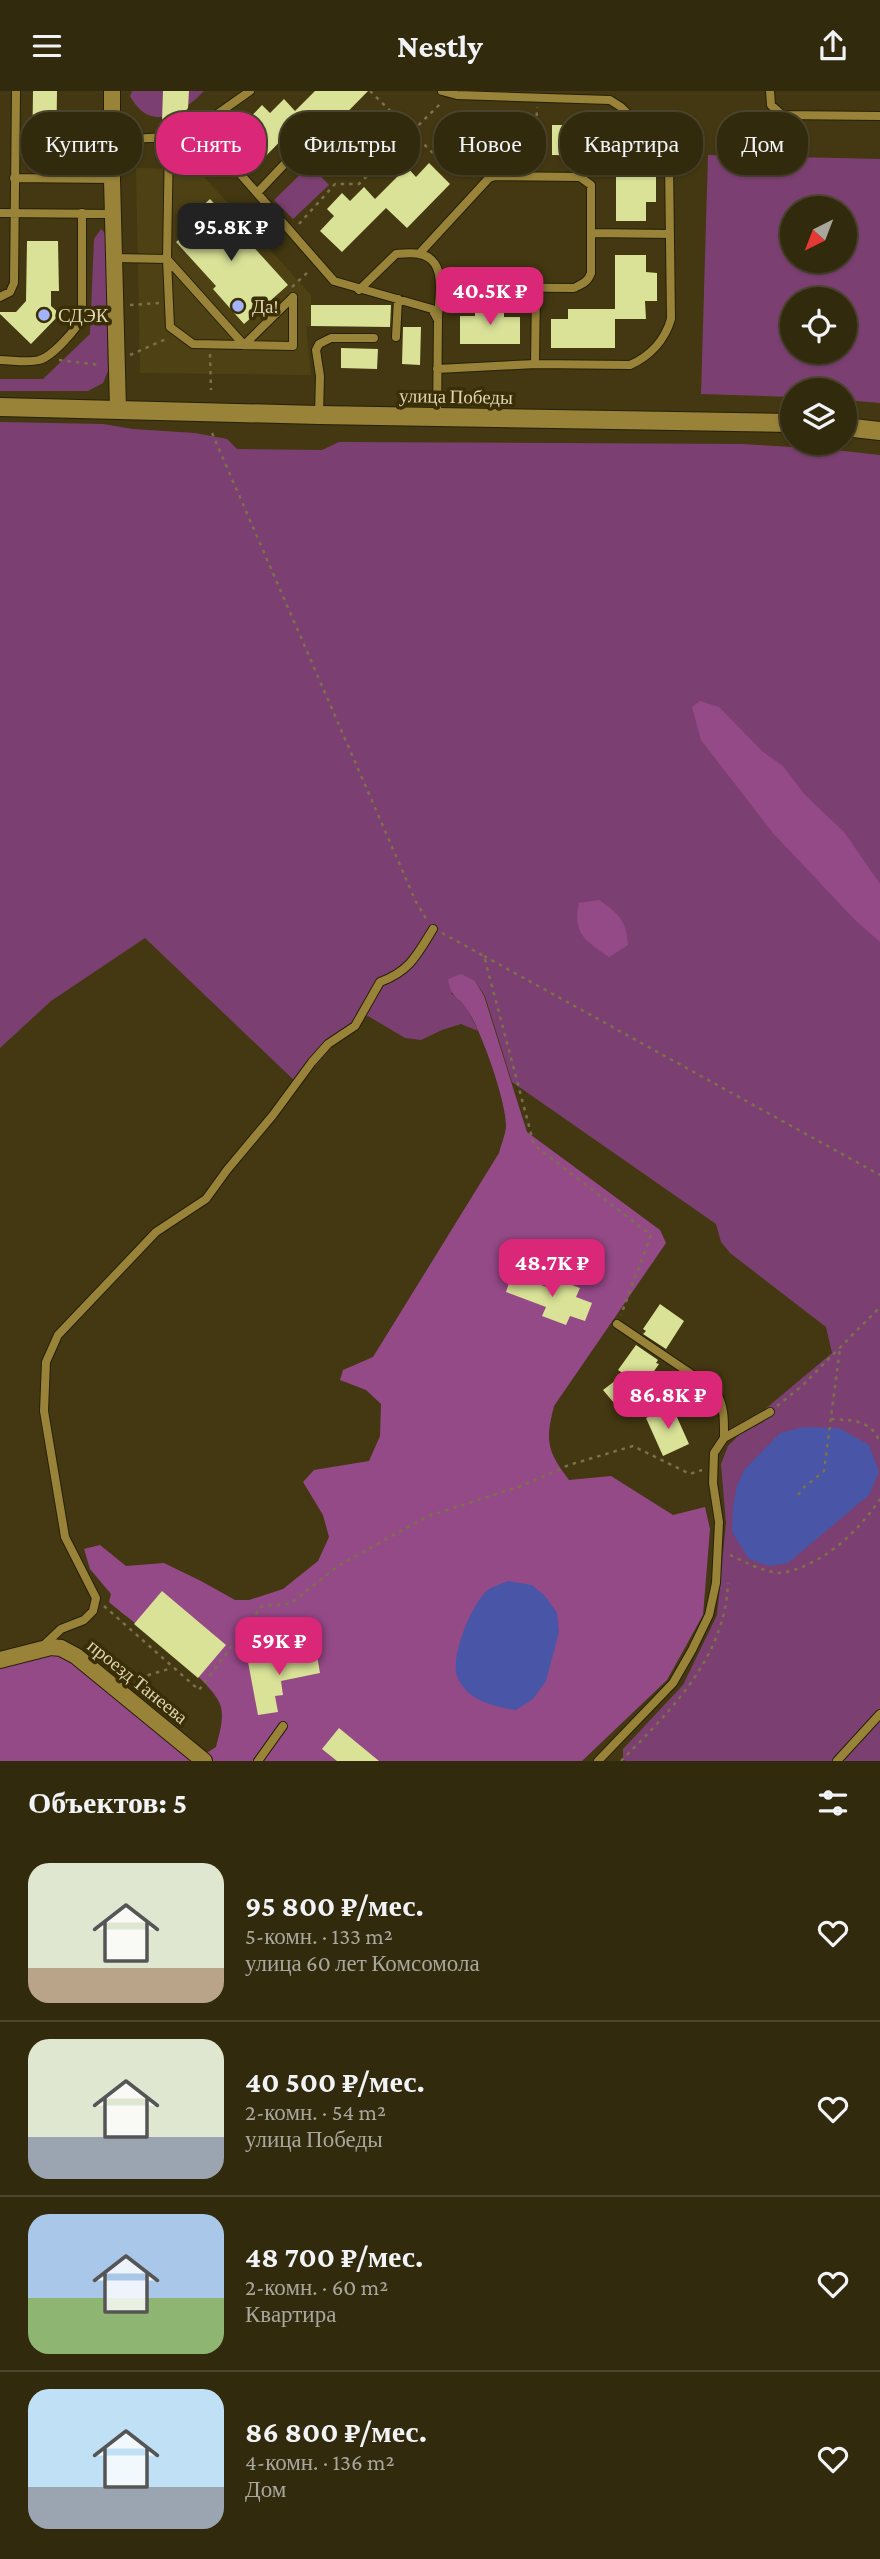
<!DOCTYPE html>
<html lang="ru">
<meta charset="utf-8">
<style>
body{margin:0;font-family:"Crimson Pro",serif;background:#3a3216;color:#f1f3f6;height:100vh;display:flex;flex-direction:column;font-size:26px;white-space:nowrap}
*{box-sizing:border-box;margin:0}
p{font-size:23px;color:#a8a79d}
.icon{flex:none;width:38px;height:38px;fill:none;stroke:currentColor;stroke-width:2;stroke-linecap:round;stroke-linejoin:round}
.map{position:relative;height:1670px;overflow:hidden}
.panel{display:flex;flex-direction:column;background:#322a0d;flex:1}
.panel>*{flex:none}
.guide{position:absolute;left:21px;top:21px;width:838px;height:63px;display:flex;gap:14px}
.needle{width:46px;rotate:222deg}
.buttons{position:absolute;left:780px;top:105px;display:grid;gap:14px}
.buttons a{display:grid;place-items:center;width:77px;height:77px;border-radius:50%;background:#322a0d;box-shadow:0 2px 5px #0004,0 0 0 2px #4d462e;font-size:35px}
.price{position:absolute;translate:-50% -60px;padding:0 16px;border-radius:14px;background:#db2777;color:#fff;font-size:23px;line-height:46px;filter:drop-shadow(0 2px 4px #0008)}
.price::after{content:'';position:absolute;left:50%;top:42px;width:21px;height:16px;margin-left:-10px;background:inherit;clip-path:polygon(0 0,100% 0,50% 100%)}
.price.current{background:#222;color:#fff}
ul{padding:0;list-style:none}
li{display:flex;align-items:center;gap:21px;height:175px;padding:0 28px}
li+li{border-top:2px solid #4d462e}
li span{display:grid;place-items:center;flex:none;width:196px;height:140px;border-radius:21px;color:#555}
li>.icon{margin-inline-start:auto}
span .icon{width:84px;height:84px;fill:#fffc;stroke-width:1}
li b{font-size:30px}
h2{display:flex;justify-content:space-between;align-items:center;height:84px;padding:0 28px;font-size:30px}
.pill{padding:0 24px;border-radius:28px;background:#322a0d;box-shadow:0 2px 5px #0004,0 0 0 2px #4d462e;font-size:24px;line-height:63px}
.pill.current{background:#db2777;color:#fff}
header{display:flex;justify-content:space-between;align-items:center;height:91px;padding:0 28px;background:#322a0d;font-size:32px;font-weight:700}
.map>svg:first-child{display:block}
</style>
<header><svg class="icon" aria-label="menu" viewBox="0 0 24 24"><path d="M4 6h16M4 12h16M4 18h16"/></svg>Nestly<svg class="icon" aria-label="share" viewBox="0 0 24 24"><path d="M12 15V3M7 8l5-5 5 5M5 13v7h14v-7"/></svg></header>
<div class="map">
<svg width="880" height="1670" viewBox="0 0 880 1670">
<rect width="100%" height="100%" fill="#433811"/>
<path fill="#4e4215" d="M136,77L197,78L311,204V235H306L311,284L140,282Z"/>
<path fill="#7b4071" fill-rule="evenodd" d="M132,0H204C181,24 150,42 130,5Z
M708,64L880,68V312L845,309V299H793V306L701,303ZM793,117H845V170H793ZM793,208H845V261H793Z
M310,74L329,94L293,128L274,109Z
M101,138L106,143L108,280L103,292L88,300H0V288H43L90,243L94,148Z
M0,331L103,333L133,338L195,342L227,348L237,358L322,359L339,351L741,353L826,358L880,364V1670H625L623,1668V1658L683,1594L717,1524L726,1432L721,1373L728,1355L764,1319L832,1262L826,1236L730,1162L721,1151L716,1133L512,991L485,905L475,890L451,902L467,917L478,940L461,933L442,939L421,949L405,947L368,925L355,929L299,994L145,847L51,910L0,957Z"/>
<path fill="#954a88" d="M700,610L719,616L763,661L783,675L805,704L844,741L880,793V851L855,829L773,742L701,649L692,616Z
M599,809C619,823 626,829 628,854L609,866C586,850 572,843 579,812Z
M461,883L475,890L484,905L527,1041L660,1139L666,1152L554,1315C545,1351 547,1360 569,1389L611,1385L673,1424L705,1416L710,1438L703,1524L667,1589L582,1670H0V1576L37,1565L62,1563L200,1666L216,1656C219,1643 225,1627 220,1613C212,1589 132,1531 109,1511L111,1503L90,1478L84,1458L100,1454L126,1475L164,1472L201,1490L235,1509H249L283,1498L318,1470L329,1446L323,1424L303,1391L314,1379L369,1370L380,1345L381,1313L366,1299L340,1289L343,1279L373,1266L499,1062C501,1054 505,1045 506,1036C507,1012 481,939 467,918C457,904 452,909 448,888Z"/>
<path fill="#4955a6" d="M803,1336L839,1337L869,1354L879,1381L869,1404L788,1472L769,1475L749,1468L732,1441L733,1415L737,1395L744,1379L780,1342Z
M508,1490L532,1494L545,1505L557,1522L559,1541L546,1590L533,1608L516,1619C494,1616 466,1609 457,1585C450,1566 472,1511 488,1499C493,1495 502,1493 508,1490Z"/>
<path fill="#d9e297" d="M33,0H57L56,72L32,71Z
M163,0H189L188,17L177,30H162Z
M315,0H368L322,47L303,27L259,72L240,54L254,40L245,32L262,14L270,22L284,8L295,20Z
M475,24H502L503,33H522V63L458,64L457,34H475Z
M571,25H598V35H616V65L552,64V34H571Z
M616,65H645V84H656V111H646V130H616Z
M429,72L450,93L407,137L386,117L342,161L320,140L334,125L327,118L342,102L350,110L364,96L375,108L407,76L416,86Z
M210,108L288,194L244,233L213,198L216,195L176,151L202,128L196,121Z
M27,150H58L59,200H51V215L60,223L31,253L0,223V221H16L26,210Z
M615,164H646V181L657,182V210H645L646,228H615Z
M311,214H391L390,236L311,235Z
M475,215H504V226H520V253H460V225H475Z
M568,218H615V257H551V228H568Z
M403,236H421L420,274L402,273Z
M341,257L378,258L377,278L341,277Z
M512,1183L552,1198L556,1188L580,1197L576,1206L592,1212L585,1230L570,1225L566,1234L542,1225L546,1216L506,1201Z
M660,1213L684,1230L666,1258L643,1243L646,1240L643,1238Z
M636,1254L658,1269L656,1272L659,1273L643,1296L638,1293L614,1312L603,1299L624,1283L618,1279Z
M672,1315L689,1353L663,1365L646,1327Z
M162,1500L226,1554L198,1587L134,1533Z
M316,1559L320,1582L281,1590L283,1604L275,1605L278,1621L258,1624L248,1571Z
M339,1637L362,1656L379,1670H337L322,1658Z"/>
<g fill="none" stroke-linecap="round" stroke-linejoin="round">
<g stroke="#262008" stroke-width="10">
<path id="lane" d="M770,0L771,14L782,24L880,25
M186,45L212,52L221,61L334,190L432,218L438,229L437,326
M112,49L186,45L250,0
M14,87L112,88
M257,102L293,64L321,66L328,64L359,35
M0,122L114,123
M591,142L670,143
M419,163L489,87L495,85L580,86L591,94V182C588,191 582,193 574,197L440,196
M115,167L167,168L169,48
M167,168L170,236L193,253L293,255V206
M167,168L244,254
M359,199L396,163C403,163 412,161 419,163C448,168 439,205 438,226
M0,206L10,201L14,192L16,0
M396,246L398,208
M244,254L293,206
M0,269C12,269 28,272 39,269C52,266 77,238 82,226V122
M535,273L536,196
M437,278L535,273L630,274C650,265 665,249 671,228L669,72L665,59L660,54L621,16L610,9L457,4L442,0
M319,324L320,285L316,259L319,253L331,247H374
M617,1233L715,1299C725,1315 724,1329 724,1347
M43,1555L61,1538L84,1529L93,1520L96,1507L65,1446L44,1320L46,1271L58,1244L156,1141L206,1108L227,1079L273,1024L312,971L328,953L355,935L380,891C410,880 417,864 433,838
M258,1670L283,1635
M598,1670L673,1592L692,1559L709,1524L716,1492L719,1431L713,1392L714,1362L724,1347L770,1321
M837,1670L880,1623"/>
</g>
<g stroke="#262008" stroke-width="18">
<path id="street" d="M112,0V88L118,318
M0,1569L51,1556L61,1557L76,1565L204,1670"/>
</g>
<g stroke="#262008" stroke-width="20">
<path id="secondary" d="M0,316L319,324L793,332
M845,336L880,340"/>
</g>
<path stroke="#7b704a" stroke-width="2.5" stroke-dasharray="3.5 5" stroke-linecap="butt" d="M370,0L447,76L455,82L475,85
M535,76L537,16
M299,133L335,93H359L441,12
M292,196L310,179
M130,214L159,212
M210,263L211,299
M130,264L166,248
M59,269L101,274
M212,342L416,811L427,829
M442,842L484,865L534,1054L651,1144L621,1224
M484,865L880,1084
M777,1315L802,1295L880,1216
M831,1328C852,1329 872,1329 880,1352
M798,1404L803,1397L824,1380L840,1257
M730,1464C745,1471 763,1481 781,1482C786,1482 792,1479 797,1478C832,1465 859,1439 880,1408
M104,1515L199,1599L262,1515L290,1513L338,1475L426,1426L521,1395L569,1374L633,1355L690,1383L702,1379
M134,1594L145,1585L172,1577
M621,1670C671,1619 725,1567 728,1492"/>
<use href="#lane" stroke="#988339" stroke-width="8"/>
<use href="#street" stroke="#988339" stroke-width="16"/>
<use href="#secondary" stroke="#988339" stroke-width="18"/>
</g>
<g fill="#a2b2fd" stroke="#392e05" stroke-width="2.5">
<circle cx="238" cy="215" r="7"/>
<circle cx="44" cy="224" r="7"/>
</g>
<g text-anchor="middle" stroke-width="7" stroke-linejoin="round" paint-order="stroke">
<g font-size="19" fill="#dfd5b2" stroke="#392e05" text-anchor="start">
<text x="252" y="222">Да!</text>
<text x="58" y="231">СДЭК</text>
</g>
<g font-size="19" fill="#dfd5b2" stroke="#392e05">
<text transform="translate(456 305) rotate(1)" y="7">улица Победы</text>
<text transform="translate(138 1590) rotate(39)" y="7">проезд Танеева</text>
</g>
</g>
</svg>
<div class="buttons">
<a><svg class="needle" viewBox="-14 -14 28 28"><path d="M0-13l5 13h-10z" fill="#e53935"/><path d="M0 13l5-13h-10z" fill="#a8a79d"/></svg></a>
<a><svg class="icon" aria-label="locate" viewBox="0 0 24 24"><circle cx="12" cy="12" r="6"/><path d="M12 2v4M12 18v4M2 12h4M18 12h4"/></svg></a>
<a><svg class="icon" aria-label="layers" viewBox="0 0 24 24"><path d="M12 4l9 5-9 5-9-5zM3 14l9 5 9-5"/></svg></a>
</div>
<b class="price current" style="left:231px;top:172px">95.8K ₽</b>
<b class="price" style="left:490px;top:236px">40.5K ₽</b>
<b class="price" style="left:552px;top:1208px">48.7K ₽</b>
<b class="price" style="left:668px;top:1340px">86.8K ₽</b>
<b class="price" style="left:279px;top:1586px">59K ₽</b>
<div class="guide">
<a class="pill">Купить</a>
<a class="pill current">Снять</a>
<a class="pill">Фильтры</a>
<a class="pill">Новое</a>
<a class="pill">Квартира</a>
<a class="pill">Дом</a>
</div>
</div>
<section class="panel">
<h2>Объектов: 5<svg class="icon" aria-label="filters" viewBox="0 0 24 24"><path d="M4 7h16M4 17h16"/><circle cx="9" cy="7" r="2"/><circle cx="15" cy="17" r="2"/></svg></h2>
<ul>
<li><span style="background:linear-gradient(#dfe7d0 75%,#b9a48a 0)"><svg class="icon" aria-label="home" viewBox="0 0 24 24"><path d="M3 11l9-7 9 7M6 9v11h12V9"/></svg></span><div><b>95 800 ₽/мес.</b><p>5-комн. · 133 m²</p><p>улица 60 лет Комсомола</p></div><svg class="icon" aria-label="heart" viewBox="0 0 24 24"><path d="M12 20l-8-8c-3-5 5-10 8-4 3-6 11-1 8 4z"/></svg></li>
<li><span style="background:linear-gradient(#dfe7d0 70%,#9aa5b1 0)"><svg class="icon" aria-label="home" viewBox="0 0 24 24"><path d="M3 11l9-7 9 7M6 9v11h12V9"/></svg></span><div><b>40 500 ₽/мес.</b><p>2-комн. · 54 m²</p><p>улица Победы</p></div><svg class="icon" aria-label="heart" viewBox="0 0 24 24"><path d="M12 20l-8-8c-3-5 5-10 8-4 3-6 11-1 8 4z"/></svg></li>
<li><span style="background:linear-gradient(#a9c7e8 60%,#8fb573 0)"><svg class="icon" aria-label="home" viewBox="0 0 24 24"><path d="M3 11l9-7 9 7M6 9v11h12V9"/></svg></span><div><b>48 700 ₽/мес.</b><p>2-комн. · 60 m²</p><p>Квартира</p></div><svg class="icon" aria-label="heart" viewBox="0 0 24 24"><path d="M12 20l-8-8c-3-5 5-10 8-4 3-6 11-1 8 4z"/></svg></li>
<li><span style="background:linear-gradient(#bfe0f5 70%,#9aa5b1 0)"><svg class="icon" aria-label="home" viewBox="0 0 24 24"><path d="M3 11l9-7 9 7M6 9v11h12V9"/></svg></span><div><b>86 800 ₽/мес.</b><p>4-комн. · 136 m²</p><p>Дом</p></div><svg class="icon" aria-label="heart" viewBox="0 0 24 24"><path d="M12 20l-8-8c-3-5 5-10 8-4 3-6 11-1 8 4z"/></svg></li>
</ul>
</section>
